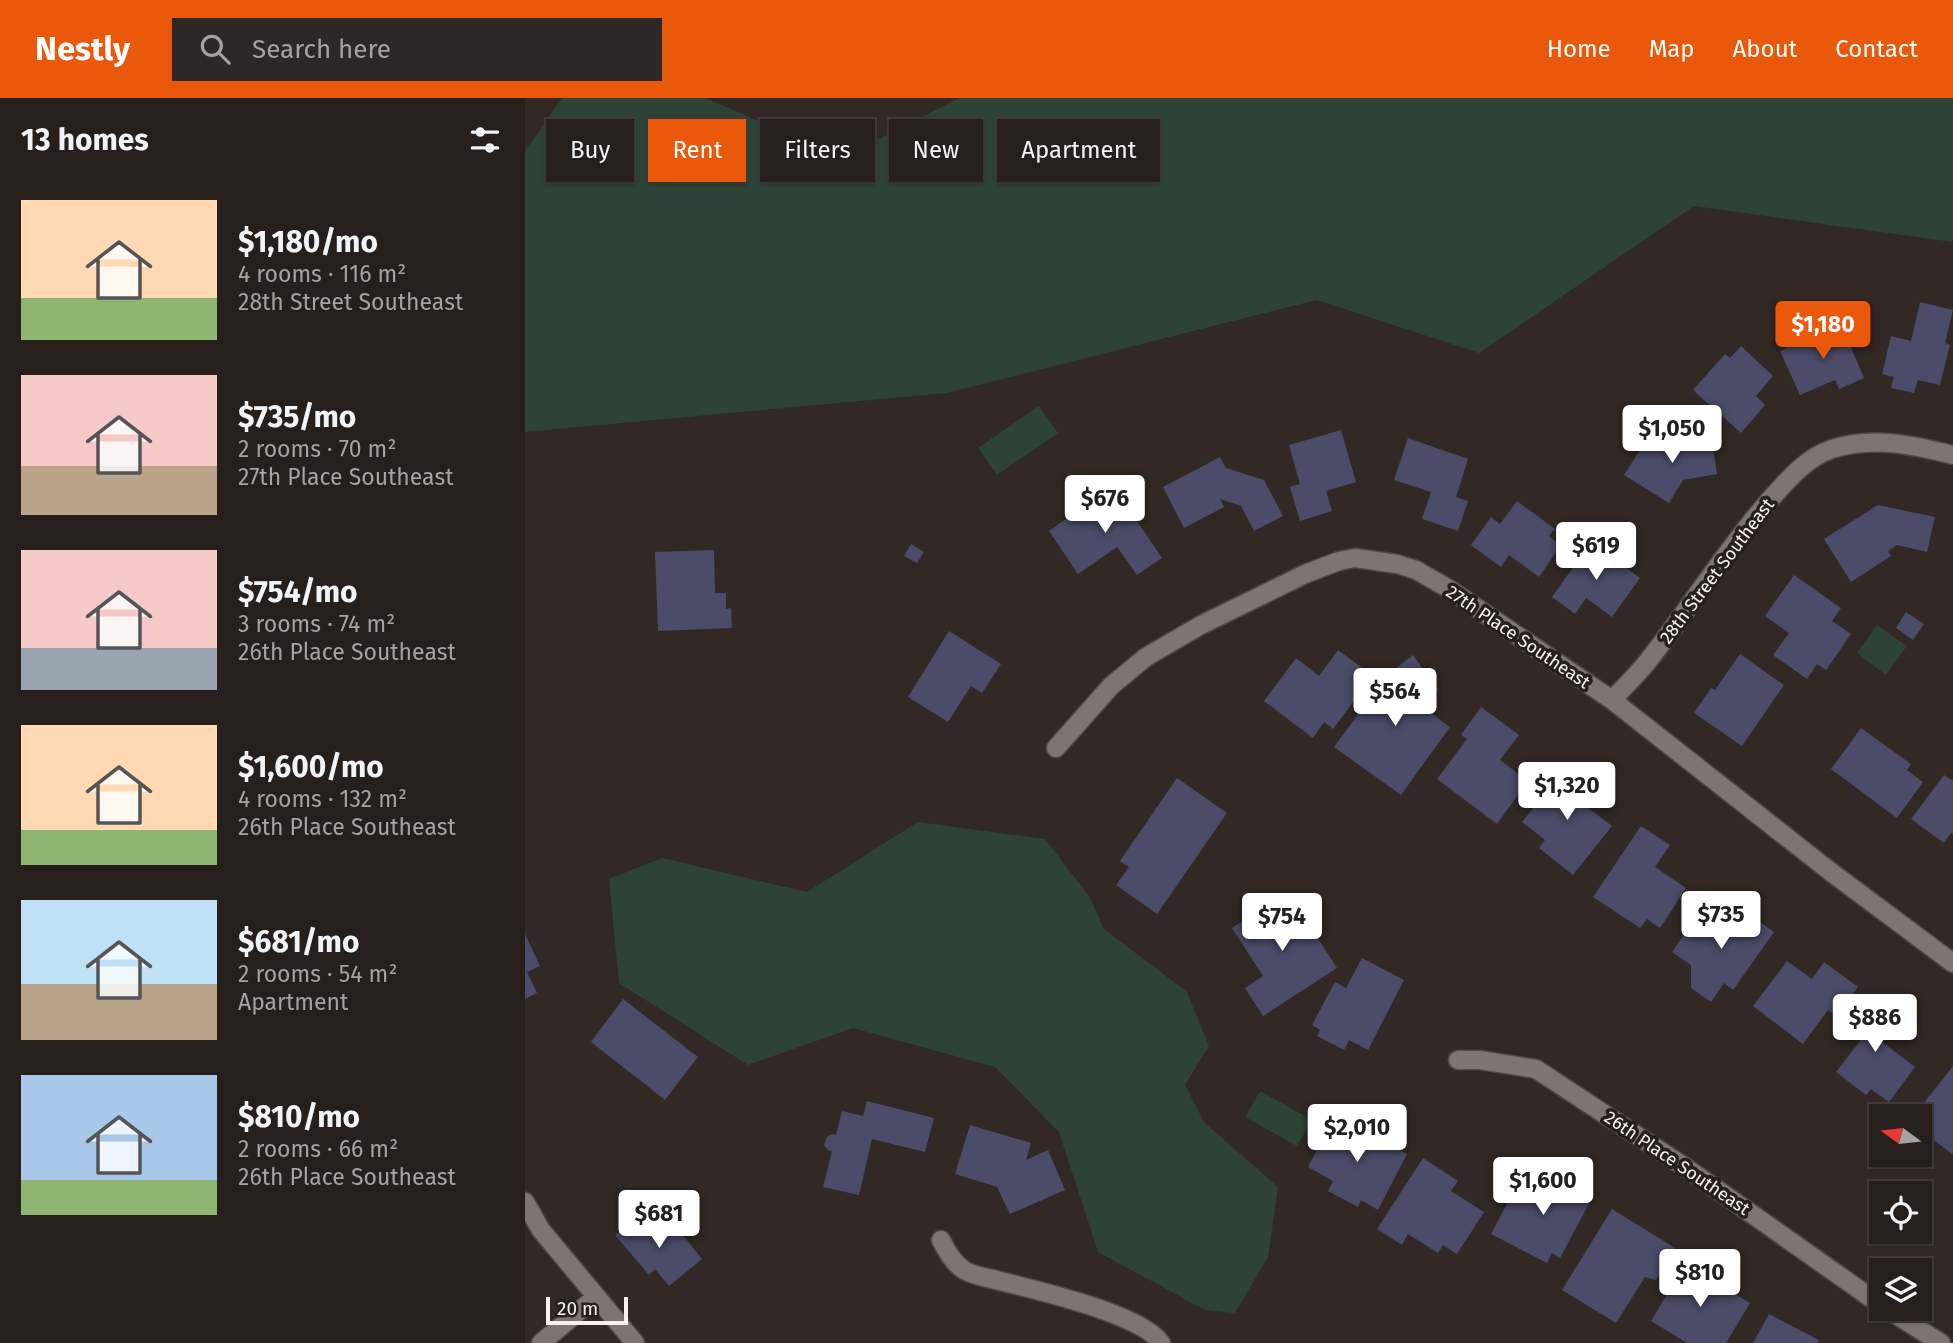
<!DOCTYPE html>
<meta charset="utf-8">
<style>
body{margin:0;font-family:"Fira Sans",sans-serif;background:#2e2725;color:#f1f3f6;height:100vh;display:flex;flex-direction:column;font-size:26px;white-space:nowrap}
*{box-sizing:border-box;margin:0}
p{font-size:23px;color:#a4a2a3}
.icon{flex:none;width:38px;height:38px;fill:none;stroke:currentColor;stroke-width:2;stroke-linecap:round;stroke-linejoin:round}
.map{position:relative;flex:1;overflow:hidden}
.drawer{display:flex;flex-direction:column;background:#261f1c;width:525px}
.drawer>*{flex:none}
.banner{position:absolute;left:21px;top:21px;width:665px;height:63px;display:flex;gap:14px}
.needle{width:46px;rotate:285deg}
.controls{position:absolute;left:1344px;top:1006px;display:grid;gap:14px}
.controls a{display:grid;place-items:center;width:63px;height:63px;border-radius:0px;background:#261f1c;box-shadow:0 2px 5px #0004,0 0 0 2px #423d3b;font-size:35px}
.scale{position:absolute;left:21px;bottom:18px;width:82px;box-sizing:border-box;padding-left:7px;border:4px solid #f7f2ee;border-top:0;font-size:19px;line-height:24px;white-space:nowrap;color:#f7f2ee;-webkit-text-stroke:5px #28201b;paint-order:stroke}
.price{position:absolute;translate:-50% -60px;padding:0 16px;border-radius:7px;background:#fff;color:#222;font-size:23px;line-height:46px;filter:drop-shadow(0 2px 4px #0008)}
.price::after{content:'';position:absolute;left:50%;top:42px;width:21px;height:16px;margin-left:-10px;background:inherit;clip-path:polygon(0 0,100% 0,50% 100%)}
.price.current{background:#ea580c;color:#fff}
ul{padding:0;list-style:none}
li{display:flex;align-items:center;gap:21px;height:175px;padding:0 21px}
li span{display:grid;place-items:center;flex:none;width:196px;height:140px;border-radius:0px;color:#555}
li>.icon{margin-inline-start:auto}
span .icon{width:84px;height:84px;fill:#fffc;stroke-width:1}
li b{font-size:30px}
h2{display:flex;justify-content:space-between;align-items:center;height:84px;padding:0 21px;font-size:30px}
.chip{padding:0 24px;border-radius:0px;background:#261f1c;box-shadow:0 2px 5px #0004,0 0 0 2px #423d3b;font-size:24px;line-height:63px}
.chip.current{background:#ea580c;color:#fff}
header{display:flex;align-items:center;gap:42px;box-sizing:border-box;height:98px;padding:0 35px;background:#ea580c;color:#fff}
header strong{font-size:33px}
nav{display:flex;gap:38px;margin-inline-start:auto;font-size:24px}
.search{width:490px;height:63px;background:#2e2725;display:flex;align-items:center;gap:18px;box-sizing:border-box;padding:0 24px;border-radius:0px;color:#a4a2a3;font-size:26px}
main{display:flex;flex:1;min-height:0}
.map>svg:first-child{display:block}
</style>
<header>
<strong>Nestly</strong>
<div class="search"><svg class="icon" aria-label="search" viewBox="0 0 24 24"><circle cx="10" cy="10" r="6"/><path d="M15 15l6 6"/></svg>Search here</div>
<nav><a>Home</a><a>Map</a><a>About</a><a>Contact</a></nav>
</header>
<main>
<section class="drawer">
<h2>13 homes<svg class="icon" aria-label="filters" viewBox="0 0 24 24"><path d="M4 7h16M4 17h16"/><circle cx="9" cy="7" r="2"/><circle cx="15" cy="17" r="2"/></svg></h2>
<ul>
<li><span style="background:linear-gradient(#ffd9b3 70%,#8fb573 0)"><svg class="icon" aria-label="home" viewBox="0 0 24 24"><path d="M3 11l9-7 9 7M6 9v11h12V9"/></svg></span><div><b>$1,180/mo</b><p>4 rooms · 116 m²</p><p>28th Street Southeast</p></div></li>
<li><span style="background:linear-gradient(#f6c9c9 65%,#b9a48a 0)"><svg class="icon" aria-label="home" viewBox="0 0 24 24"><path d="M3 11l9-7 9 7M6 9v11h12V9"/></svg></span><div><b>$735/mo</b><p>2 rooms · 70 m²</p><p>27th Place Southeast</p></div></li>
<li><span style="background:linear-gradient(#f6c9c9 70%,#9aa5b1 0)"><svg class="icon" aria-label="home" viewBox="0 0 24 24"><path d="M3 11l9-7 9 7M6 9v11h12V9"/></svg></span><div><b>$754/mo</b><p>3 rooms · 74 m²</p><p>26th Place Southeast</p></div></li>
<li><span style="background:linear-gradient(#ffd9b3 75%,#8fb573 0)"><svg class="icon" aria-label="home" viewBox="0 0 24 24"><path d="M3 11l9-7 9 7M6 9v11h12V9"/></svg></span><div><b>$1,600/mo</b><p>4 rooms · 132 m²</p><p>26th Place Southeast</p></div></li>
<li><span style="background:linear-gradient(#bfe0f5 60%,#b9a48a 0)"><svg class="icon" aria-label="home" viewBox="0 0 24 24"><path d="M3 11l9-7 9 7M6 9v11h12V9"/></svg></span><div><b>$681/mo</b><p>2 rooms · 54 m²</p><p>Apartment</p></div></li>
<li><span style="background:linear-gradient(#a9c7e8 75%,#8fb573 0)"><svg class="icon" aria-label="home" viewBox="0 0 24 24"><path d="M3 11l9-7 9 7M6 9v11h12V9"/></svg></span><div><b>$810/mo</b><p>2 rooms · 66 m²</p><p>26th Place Southeast</p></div></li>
</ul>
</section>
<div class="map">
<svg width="1428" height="1245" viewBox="0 0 1428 1245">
<rect width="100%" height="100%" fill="#322925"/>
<path fill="#2c4336" d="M37,0H180L318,59L434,0H1428V144L1169,108L954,255L792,202L421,295L0,334V53Z
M514,308L533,335L472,377L453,350Z
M1352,527L1382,548L1361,577L1332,555Z
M393,724L520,741L564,798L579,831L662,894L684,948L660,987L679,1024L753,1089L743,1159L710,1215L680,1212L573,1154L534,1034L470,969L328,930L223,967L94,885L84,781L137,760L282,794Z
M735,993L787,1022L772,1048L720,1019Z"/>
<path fill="#4a4c69" d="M1395,204L1428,212L1420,245L1425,247L1415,287L1393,282L1389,295L1366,290L1369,279L1357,276L1366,238L1386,243Z
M1316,226L1339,280L1314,291L1310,282L1275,297L1255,253Z
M1216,248L1248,278L1231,298L1240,307L1216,335L1168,292L1200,256L1205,260Z
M816,332L831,384L801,393L807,413L775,423L765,389L775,386L764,347Z
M1186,337L1192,376L1158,382L1144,405L1099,377L1124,338L1137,346Z
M883,340L943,361L931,399L943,403L933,433L897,421L906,394L869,382Z
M695,359L701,370L739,382L758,418L729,433L716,408L695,401L699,409L659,430L638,389Z
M588,388L637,460L612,477L592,449L553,476L524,433Z
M992,403L1030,431L1024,438L1036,447L1014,479L984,457L976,469L946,447L966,419L975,426Z
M1353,407L1410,419L1402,454L1372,447L1363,453L1366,458L1326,484L1299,441Z
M1066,444L1115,480L1087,519L1061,500L1050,516L1027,499Z
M386,446L399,454L392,465L379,458Z
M189,452L190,495H201V511L206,510L207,530L133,533L130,454Z
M1269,477L1316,510L1307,523L1326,536L1301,572L1292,566L1282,581L1248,557L1264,535L1240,518Z
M1381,514L1399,526L1388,542L1371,530Z
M424,533L476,566L457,595L446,588L423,624L383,599Z
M813,552L848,578L808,631L799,624L788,640L739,603L771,560L794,578Z
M1215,556L1259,587L1217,648L1169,615L1186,590L1190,592Z
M888,557L913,592L892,605L925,629L876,697L809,649L862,577Z
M956,609L994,637L975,662L1003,683L972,726L912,681L942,641L936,637Z
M1336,630L1386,666L1382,672L1398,684L1372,720L1306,671Z
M1042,668L1066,688L1054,703L1087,728L1048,777L1014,750L1020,742L997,724Z
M1419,677L1428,683V736L1426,735L1419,745L1386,721Z
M652,680L702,715L632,816L591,787L604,769L595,763Z
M1116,728L1145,747L1130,769L1161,790L1135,830L1122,821L1115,830L1068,799Z
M763,794L812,870L738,918L720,890L738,878L707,830Z
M1217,811L1249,834L1208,892L1199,885L1186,904L1166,890V867L1147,854L1176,812L1202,831Z
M0,836L15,868L2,874L12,895L0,901Z
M837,860L879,882L843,952L824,942L819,952L792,938L795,932L787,927L810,884L821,890Z
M1262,863L1287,881L1299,864L1333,889L1311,918L1303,912L1278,946L1228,908Z
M1345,898L1374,921L1357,944L1390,969L1364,1004L1346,991L1341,997L1311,974L1339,938L1323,926Z
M98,901L173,959L140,1002L66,944Z
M1428,968V1055L1427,1056L1401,1036L1406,1030L1395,1018L1390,1016Z
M342,1003L409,1020L400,1054L347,1041L334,1097L298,1089L307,1053L303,1052L299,1047L302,1039L307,1036L311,1037L317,1013L338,1018Z
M810,1018L882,1056L853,1112L836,1102L833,1109L803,1093L808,1083L783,1069Z
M445,1027L506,1045L501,1062L523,1052L540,1092L485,1116L472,1089L430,1076Z
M898,1060L933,1083L926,1093L959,1114L932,1156L918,1147L913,1155L883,1136L877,1147L852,1131Z
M997,1077L1025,1093L1034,1077L1069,1096L1035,1160L1027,1155L1022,1165L966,1136Z
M1087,1111L1150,1150L1131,1182L1120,1179L1091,1225L1037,1192Z
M111,1120L119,1132L130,1123L139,1134L149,1126L177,1161L144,1188L130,1171L124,1177L90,1137Z
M1160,1166L1225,1205L1201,1245H1162L1126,1223Z
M1244,1216L1294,1242L1293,1245H1228Z"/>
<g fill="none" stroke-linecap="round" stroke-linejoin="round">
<g stroke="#4f4844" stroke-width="21">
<path id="minor" d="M1087,602C1099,589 1112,577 1123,563C1164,511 1199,455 1242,405C1260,385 1281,359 1307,351C1348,338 1388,347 1428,357
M531,650L586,588L621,559L676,527L780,476L814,463L830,460L872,466L891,472L924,491L1087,602L1306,774L1428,865
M933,962H955L1011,971L1163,1071L1356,1207
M0,1104L16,1132L110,1245
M416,1142C422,1153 428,1165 439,1172C448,1178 465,1180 475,1183C510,1192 617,1216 636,1245
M1362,1211L1416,1245
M16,1245L71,1199"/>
</g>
<use href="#minor" stroke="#7f7570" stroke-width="18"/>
</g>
<g text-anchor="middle" stroke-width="7" stroke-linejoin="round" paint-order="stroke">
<g font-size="18" fill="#f7f2ee" stroke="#28201b">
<text transform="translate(1192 473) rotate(-53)" y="6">28th Street Southeast</text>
<text transform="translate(993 539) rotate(34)" y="6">27th Place Southeast</text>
<text transform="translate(1152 1065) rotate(34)" y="6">26th Place Southeast</text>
</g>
</g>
</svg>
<div class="controls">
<a><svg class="needle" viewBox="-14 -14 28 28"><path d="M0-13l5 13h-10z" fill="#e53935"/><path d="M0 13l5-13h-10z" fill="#a4a2a3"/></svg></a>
<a><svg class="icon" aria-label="locate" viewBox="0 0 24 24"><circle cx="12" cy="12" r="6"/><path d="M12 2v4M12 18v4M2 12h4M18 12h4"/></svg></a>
<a><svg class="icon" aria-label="layers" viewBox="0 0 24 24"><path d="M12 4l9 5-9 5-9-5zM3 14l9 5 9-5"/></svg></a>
</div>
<div class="scale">20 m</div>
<b class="price current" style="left:1298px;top:263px">$1,180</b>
<b class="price" style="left:1147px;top:367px">$1,050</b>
<b class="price" style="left:580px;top:437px">$676</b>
<b class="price" style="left:1071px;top:484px">$619</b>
<b class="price" style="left:870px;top:630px">$564</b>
<b class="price" style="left:1042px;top:724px">$1,320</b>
<b class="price" style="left:1196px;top:853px">$735</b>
<b class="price" style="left:757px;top:855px">$754</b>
<b class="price" style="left:1350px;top:956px">$886</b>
<b class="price" style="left:832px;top:1066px">$2,010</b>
<b class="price" style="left:1018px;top:1119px">$1,600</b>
<b class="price" style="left:134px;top:1152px">$681</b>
<b class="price" style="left:1175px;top:1211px">$810</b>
<div class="banner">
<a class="chip">Buy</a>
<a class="chip current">Rent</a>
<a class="chip">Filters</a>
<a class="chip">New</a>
<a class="chip">Apartment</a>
</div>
</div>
</main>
